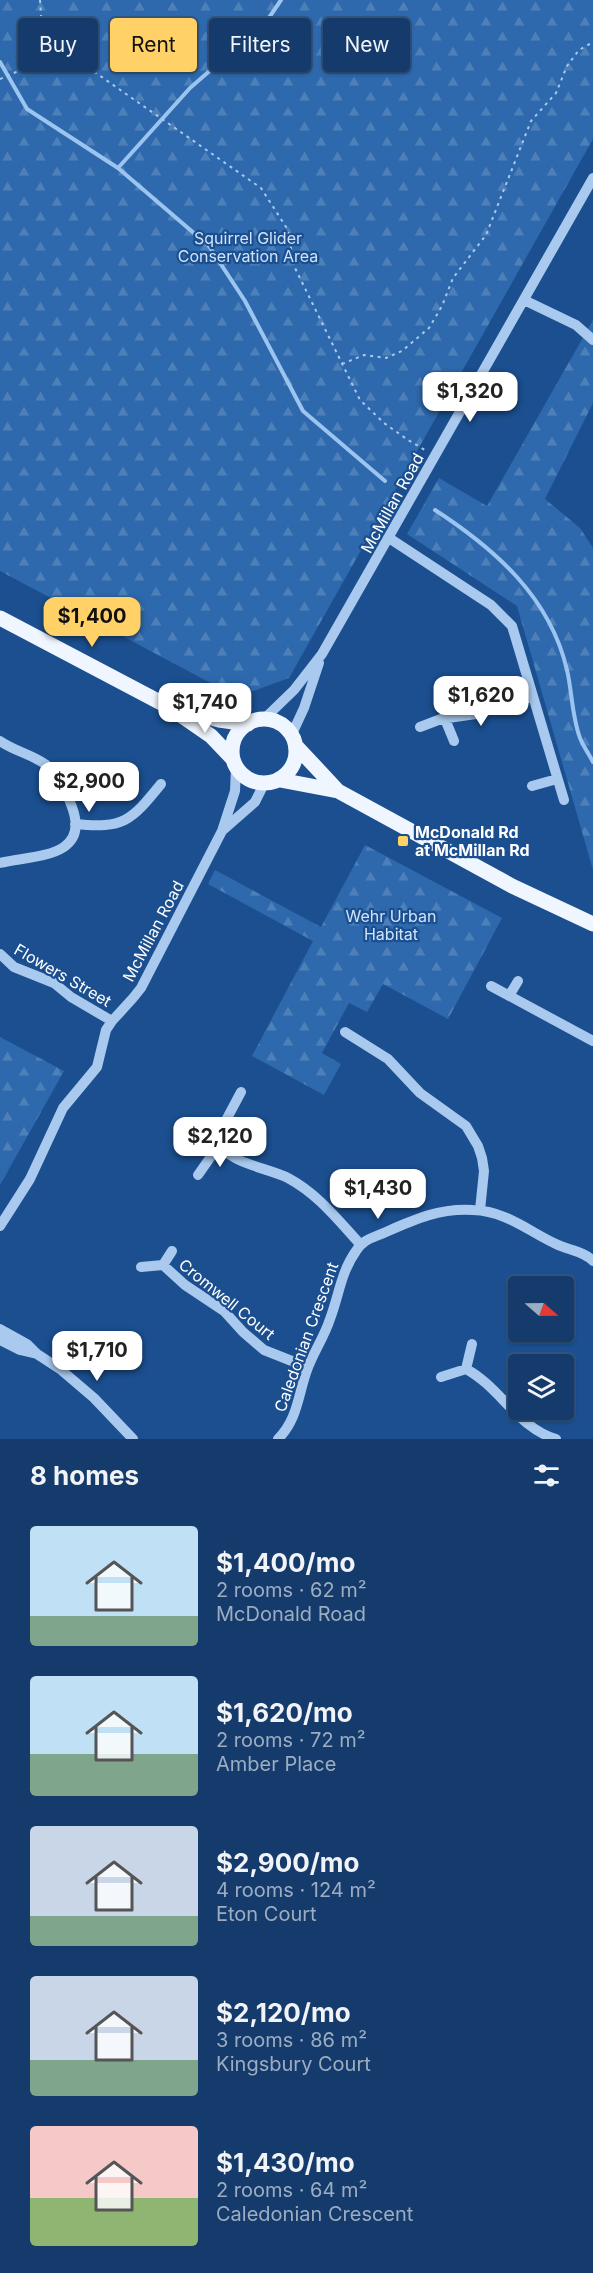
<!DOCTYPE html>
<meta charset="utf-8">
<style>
body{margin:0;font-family:Inter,sans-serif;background:#1d4271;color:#f1f3f6;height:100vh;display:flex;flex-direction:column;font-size:22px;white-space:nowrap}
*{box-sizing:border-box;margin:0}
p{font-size:20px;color:#9dadc1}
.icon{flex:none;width:33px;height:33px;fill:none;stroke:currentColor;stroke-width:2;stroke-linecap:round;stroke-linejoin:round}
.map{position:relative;height:1439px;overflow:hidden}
.panel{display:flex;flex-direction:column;background:#143b6b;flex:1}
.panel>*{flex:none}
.top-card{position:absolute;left:18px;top:18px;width:558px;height:54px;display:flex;gap:12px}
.needle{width:39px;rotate:110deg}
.tools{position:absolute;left:508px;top:1276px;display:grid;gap:12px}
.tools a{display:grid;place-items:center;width:66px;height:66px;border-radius:6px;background:#143b6b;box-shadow:0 2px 4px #0004,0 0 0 2px #33557e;font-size:30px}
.price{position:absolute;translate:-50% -51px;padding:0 14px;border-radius:12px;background:#fff;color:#222;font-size:20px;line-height:39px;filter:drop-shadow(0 2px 3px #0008)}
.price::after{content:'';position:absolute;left:50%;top:36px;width:18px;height:14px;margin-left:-9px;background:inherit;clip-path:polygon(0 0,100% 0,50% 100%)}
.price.current{background:#ffd166;color:#111}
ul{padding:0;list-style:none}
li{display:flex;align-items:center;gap:18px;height:150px;padding:0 30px}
li span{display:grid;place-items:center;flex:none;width:168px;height:120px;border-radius:6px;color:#555}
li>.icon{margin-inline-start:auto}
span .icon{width:72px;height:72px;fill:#fffc;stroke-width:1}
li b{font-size:26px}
h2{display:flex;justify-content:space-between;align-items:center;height:72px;padding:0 30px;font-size:26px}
.chip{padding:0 21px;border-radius:6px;background:#143b6b;box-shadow:0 2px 4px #0004,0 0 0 2px #33557e;font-size:21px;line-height:54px}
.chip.current{background:#ffd166;color:#111}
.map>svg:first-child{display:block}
</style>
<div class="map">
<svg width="593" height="1439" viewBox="0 0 593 1439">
<defs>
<pattern id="forest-firs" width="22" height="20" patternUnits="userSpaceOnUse" patternTransform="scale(1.5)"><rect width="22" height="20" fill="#2e69ad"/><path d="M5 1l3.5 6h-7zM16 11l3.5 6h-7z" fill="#4d80b9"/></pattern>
</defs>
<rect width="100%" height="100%" fill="#1b4f8f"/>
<path fill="url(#forest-firs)" d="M0,0H593V139L289,678L237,697L0,571Z
M593,320V403L545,499L580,528L593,548V870L517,606L407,534L439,478L487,506Z
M365,845L502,918L448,1019L383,984L367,1012L349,1003L322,1053L341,1064L324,1095L252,1056L313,941L208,884L215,870L321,927Z
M0,1037L64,1071L0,1185Z"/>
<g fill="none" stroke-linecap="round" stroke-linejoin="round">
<path stroke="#9cc4f0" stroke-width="4" d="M0,62L27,109L118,168L209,246L245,301L303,411L385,481
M118,168L190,88L266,22L281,0
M435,510C495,549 550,597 567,670C572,691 572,717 580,738C583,746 589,754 593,762"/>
<path stroke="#a9c9ee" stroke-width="2" stroke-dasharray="3 4.5" stroke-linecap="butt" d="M40,0L44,63
M0,79L30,66L44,64L96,73L261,188L288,230L294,266L360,400L384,423L408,440L425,450
M342,364L364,355L386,358L402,351L429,328L442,306L453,278L486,235L531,121L556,93L567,66L579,50L593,42"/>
<path stroke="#a9c9ee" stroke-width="10" d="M524,300L576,325L593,340
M389,538L491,605L512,626L564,800
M264,719L294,690L322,654L593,178
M445,719L454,741
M420,727L441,719L476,714L531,697
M292,734L304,708L319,663
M0,741C14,751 31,754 45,764C59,775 66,791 72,807C91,859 32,855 0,863
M532,786L557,779
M75,824C124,829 131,821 161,784
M223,830L255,802L264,784
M0,954L14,967L54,983L71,997L112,1021
M491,986L593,1041
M509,996L518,981
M345,1032L388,1059L420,1093L466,1126L478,1146L482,1158L484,1171L480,1210
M241,1092L216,1139C227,1164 266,1167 288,1178C318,1194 338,1220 360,1244
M198,1175L219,1145
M0,1226L30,1179L63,1108L97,1067L106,1030L112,1021L133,998L141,988L222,831L235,791L236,768
M163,1265L172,1251
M141,1267L163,1265L185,1285L224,1311L243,1332L264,1350L307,1367
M0,1329L27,1344L37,1354L60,1369L94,1398L133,1439
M0,1340L20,1350L37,1354
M466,1369L472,1344
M441,1377L466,1369C500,1387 518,1428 556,1439
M278,1439C297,1420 298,1397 306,1373C312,1354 324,1338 330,1319C339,1295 341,1272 356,1251C363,1239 373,1238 386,1232C415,1219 440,1208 473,1210C506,1211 528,1231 556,1244C568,1250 584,1251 593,1261"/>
<path stroke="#f0f6ff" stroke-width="15" d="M0,618L169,707L211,736L232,758
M180,710L219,720L248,724
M232 751a32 32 0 1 1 64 0a32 32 0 1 1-64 0Z
M296,746L338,791L512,886L593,924
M280,780L338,791"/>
</g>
<rect fill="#ffd166" stroke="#1b4f8f" stroke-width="2" x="397" y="835" width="12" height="12" rx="3"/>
<g text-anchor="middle" stroke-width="4.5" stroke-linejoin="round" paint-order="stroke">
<g font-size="16" fill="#cfe3fa" stroke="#1b4f8f">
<text x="248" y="244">Squirrel Glider<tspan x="248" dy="18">Conservation Area</tspan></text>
<text x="391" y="922">Wehr Urban<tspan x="391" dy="18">Habitat</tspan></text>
</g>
<g font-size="16" fill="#fff" stroke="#1b4f8f">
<text transform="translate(392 503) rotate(-61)" y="6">McMillan Road</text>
<text transform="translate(153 931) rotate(-62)" y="6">McMillan Road</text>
<text transform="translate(63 975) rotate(30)" y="6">Flowers Street</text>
<text transform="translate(227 1299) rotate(39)" y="6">Cromwell Court</text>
<text transform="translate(306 1337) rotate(-70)" y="6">Caledonian Crescent</text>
</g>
<g font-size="16" font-weight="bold" fill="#fff" stroke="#1b4f8f" text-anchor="start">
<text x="415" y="838">McDonald Rd<tspan x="415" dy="18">at McMillan Rd</tspan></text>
</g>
</g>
</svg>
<div class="tools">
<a><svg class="needle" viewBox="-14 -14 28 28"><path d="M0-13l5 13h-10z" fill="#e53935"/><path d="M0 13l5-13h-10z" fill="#9dadc1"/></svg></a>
<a><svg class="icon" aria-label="layers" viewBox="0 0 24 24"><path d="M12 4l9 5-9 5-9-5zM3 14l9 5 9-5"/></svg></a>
</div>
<b class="price" style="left:470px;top:423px">$1,320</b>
<b class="price current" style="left:92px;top:648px">$1,400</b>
<b class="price" style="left:481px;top:727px">$1,620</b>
<b class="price" style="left:205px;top:734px">$1,740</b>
<b class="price" style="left:89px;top:813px">$2,900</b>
<b class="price" style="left:220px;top:1168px">$2,120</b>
<b class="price" style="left:378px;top:1220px">$1,430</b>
<b class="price" style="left:97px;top:1382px">$1,710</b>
<div class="top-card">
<a class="chip">Buy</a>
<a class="chip current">Rent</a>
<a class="chip">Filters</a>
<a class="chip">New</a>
</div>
</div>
<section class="panel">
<h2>8 homes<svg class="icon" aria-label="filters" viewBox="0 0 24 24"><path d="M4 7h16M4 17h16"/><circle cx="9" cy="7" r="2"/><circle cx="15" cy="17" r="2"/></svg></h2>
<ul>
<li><span style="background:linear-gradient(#bfe0f5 75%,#7fa58c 0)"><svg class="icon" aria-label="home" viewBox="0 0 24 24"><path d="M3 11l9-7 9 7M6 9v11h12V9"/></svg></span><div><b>$1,400/mo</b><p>2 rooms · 62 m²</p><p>McDonald Road</p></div></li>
<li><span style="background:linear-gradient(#bfe0f5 65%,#7fa58c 0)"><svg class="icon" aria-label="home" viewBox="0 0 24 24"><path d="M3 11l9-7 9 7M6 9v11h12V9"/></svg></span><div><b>$1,620/mo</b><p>2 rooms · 72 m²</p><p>Amber Place</p></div></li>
<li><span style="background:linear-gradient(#c9d6e8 75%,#7fa58c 0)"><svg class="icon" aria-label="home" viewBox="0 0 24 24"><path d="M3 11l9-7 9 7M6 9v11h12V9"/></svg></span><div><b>$2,900/mo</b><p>4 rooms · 124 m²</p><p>Eton Court</p></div></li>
<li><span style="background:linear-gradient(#c9d6e8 70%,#7fa58c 0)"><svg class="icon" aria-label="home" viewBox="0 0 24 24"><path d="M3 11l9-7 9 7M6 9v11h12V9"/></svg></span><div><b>$2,120/mo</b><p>3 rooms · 86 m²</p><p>Kingsbury Court</p></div></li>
<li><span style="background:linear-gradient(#f6c9c9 60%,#8fb573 0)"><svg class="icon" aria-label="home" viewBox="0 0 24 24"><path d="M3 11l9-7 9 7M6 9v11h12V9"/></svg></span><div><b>$1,430/mo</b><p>2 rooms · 64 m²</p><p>Caledonian Crescent</p></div></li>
</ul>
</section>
